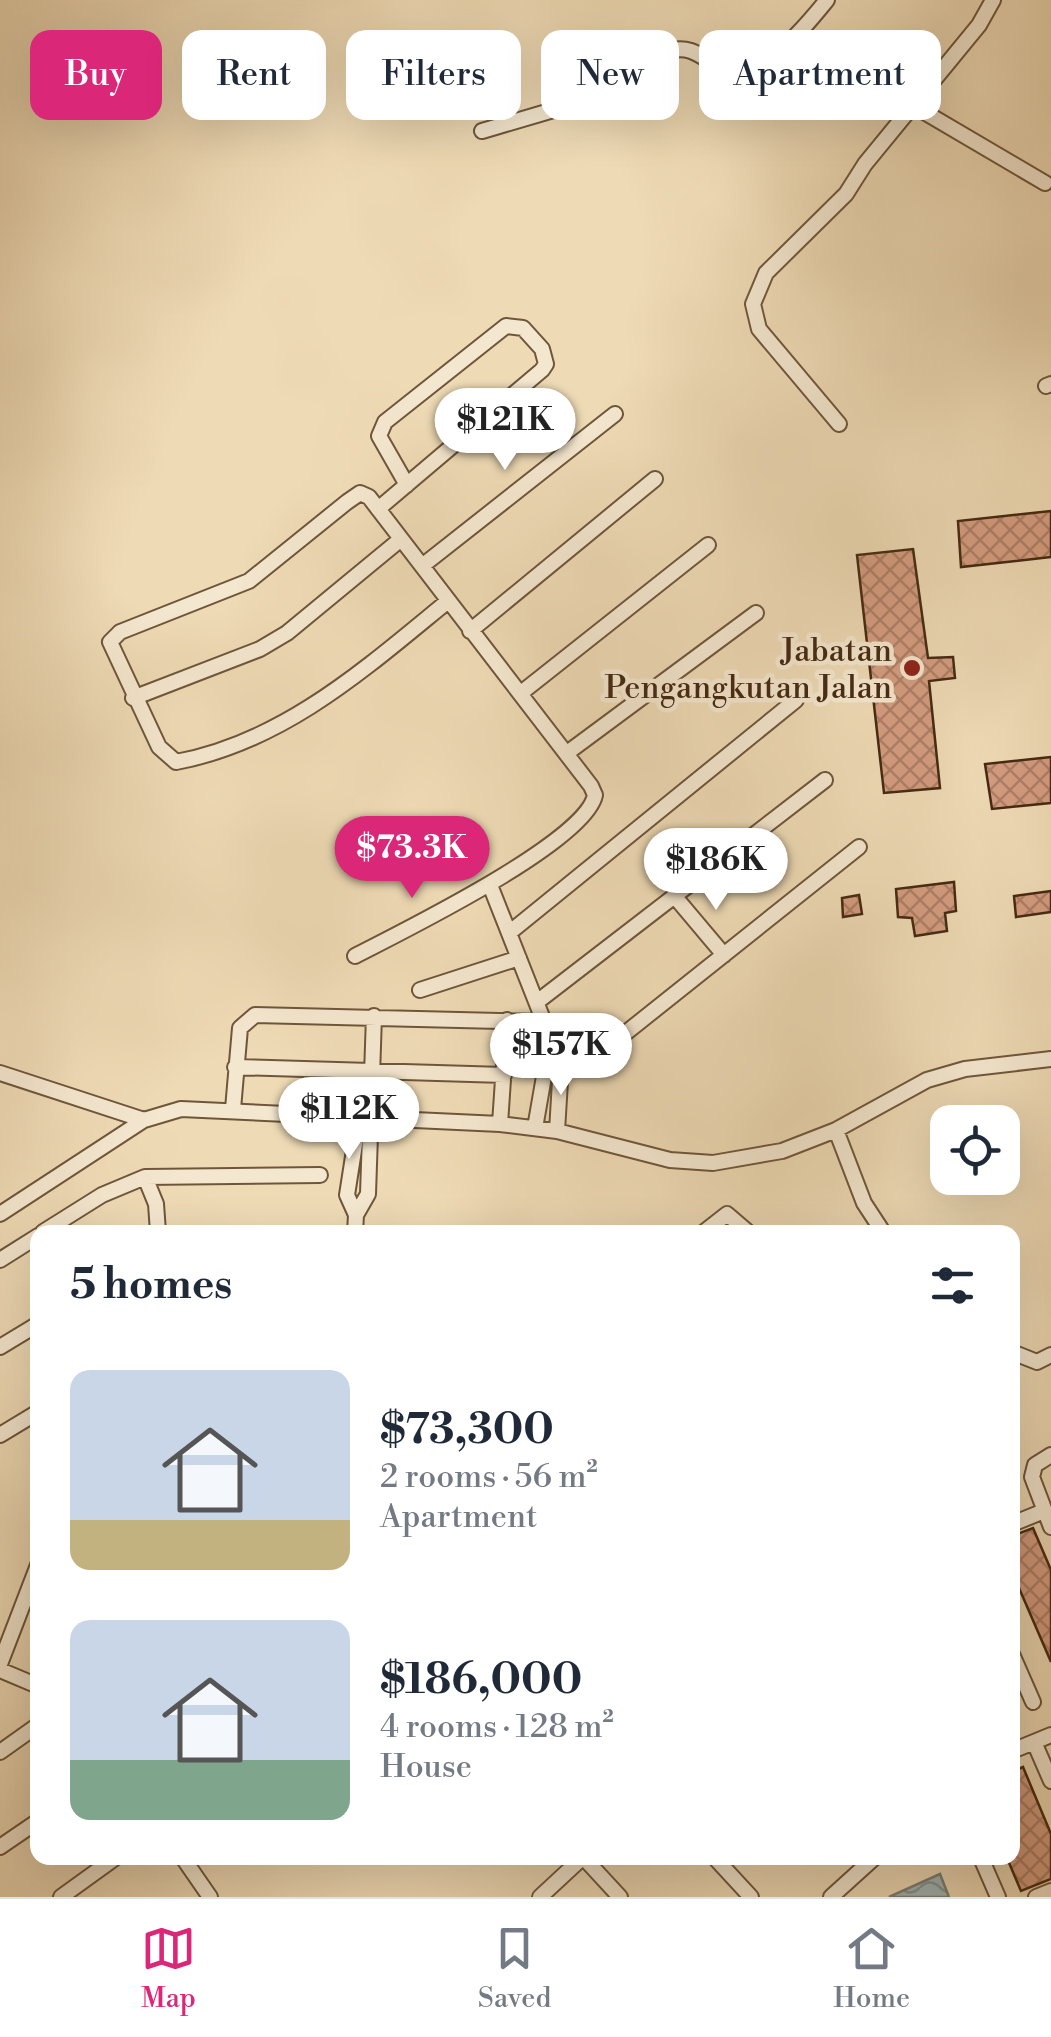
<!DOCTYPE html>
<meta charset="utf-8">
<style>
body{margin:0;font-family:"Libre Bodoni",serif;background:#f6f6f7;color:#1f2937;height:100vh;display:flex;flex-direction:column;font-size:38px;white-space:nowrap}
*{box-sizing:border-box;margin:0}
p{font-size:32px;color:#747a83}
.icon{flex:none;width:55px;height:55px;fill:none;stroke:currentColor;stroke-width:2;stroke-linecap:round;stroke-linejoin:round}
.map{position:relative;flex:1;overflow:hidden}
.sheet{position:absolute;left:30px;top:1225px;width:990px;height:640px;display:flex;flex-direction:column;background:#fff;border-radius:20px;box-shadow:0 10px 40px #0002}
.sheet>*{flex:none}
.guide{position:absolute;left:30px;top:30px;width:992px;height:90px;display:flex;gap:20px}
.tools{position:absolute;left:930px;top:1105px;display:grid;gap:20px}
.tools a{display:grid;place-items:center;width:90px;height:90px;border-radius:20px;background:#fff;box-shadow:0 10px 40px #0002;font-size:50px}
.price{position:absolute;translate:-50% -85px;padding:0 22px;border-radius:35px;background:#fff;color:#222;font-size:32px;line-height:65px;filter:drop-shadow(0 2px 5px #0008)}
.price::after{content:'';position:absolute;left:50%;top:60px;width:30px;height:22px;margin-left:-15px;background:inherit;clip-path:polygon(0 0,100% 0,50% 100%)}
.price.selected{background:#db2777;color:#fff}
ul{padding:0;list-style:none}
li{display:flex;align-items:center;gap:30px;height:250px;padding:0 40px}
li span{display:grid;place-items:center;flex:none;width:280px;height:200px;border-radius:20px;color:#555}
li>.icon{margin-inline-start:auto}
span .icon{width:120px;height:120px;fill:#fffc;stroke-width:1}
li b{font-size:42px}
h2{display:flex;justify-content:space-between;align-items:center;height:120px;padding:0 40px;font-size:42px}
.pill{padding:0 35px;border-radius:20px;background:#fff;box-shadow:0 10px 40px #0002;font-size:35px;line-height:90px}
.pill.selected{background:#db2777;color:#fff}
.tabs{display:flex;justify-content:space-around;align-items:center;height:140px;border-top:2px solid #e0e1e3;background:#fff;font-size:28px;color:#747a83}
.tabs a{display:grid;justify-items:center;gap:5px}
.tabs .selected{color:#db2777}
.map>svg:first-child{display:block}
</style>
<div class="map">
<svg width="1051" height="1897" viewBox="0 0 1051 1897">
<defs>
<pattern id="water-waves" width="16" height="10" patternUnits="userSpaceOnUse" patternTransform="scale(2.5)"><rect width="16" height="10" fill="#a0b7ba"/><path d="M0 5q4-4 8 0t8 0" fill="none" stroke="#849596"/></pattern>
<pattern id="building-cross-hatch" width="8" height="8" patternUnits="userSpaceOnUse" patternTransform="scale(2.5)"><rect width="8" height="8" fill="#d49c80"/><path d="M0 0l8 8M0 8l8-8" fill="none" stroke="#ae7f67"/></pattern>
</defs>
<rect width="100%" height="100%" fill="#eedab5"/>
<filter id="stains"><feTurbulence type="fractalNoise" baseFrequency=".002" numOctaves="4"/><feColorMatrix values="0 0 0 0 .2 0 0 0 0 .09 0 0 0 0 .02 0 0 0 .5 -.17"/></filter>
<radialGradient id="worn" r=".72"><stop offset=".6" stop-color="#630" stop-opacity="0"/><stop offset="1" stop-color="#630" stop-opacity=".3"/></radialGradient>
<path fill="url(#water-waves)" stroke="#7c7f76" stroke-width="2.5" d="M940,1874L949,1897H889Z"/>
<path fill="url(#building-cross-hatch)" stroke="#452a11" stroke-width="2.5" d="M1051,511V557L961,567L958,521Z
M913,549L928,658L953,657L955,678L929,681L940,788L884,793L857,555Z
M1051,757V803L992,809L985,764Z
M954,882L956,911L945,913L947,931L915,936L912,918L898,917L896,889Z
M1051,891V912L1016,917L1014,896Z
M859,895L862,914L843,917L842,898Z
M1033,1528L1051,1570V1662L1012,1572V1536Z
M1023,1767L1051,1834V1879L1021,1891L1007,1858H1012V1772Z"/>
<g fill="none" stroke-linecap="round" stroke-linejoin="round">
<g stroke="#6f563a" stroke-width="18">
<path id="street" d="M914,106L1045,183
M482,131L567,106L673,50C691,46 701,57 717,65C760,85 803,29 827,0
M1046,386L1051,384
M839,424L759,329L753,304L766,273L846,194L865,164L979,25L993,0
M378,509L542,370L546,364L542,349L523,328L506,326L385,422L379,436L407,485
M422,566L615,414
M470,631L655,479
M521,693L708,545
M133,698L260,649L287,633L401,539
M567,753L756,613
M490,885L561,1065L557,1131
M676,898L724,955
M509,933L796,700
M355,956C401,932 586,842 595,795L591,786L369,497L360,493L347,502L249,581L120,632L110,642L159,747L176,762C284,742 366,668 448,601
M420,990L519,958
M537,1002L825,780
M598,1055L859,847
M235,1067L504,1075
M0,1073L144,1120
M233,1109L240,1028L255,1015L542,1022
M500,1124L507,1020
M535,1128L550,1042
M836,1130L864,1203L883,1232
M145,1177L156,1204L158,1232
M0,1214L144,1120L181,1109L500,1124L557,1131L670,1160L713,1163L782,1151L836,1130L927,1080L965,1069L1051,1059
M356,1215L368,1194L374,1016
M43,1232L102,1195L145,1177L320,1175
M355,1232L356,1215L347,1195L360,1112
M704,1232L727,1214L748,1232
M0,1260L38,1236
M0,1347L38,1324
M1012,1352L1037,1362L1051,1355
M0,1435L38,1412
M1051,1455L1035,1465L1032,1477L1051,1527
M1012,1524L1044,1511
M1012,1654L1033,1702
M0,1664L38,1565
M0,1670L38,1686
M1034,1742L1051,1781
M1012,1751L1051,1735
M0,1752L38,1725
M0,1847L38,1821
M183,1858L210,1897
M584,1858L620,1897
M715,1858L751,1897
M981,1858L998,1897
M61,1897L115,1858
M540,1897L582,1858
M831,1897L874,1858
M1036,1897L1051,1891"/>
</g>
<use href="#street" stroke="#f4e7cf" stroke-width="14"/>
</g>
<circle fill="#8f2418" stroke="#f4e7cf" stroke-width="4" cx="912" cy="668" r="10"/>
<g text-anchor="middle" stroke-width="9" stroke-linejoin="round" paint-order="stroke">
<g font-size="32" fill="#452a11" stroke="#f4e7cf" text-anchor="end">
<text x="892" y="661">Jabatan<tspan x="892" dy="37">Pengangkutan Jalan</tspan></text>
</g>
</g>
<rect width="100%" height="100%" filter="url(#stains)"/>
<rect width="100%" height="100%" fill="url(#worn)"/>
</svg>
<div class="tools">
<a><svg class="icon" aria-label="locate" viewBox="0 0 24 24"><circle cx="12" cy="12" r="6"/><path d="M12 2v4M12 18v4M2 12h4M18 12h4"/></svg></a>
</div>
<b class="price" style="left:505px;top:473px">$121K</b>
<b class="price selected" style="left:412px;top:901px">$73.3K</b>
<b class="price" style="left:716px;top:913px">$186K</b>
<b class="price" style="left:561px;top:1098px">$157K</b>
<b class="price" style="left:349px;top:1162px">$112K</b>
<div class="guide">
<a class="pill selected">Buy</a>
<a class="pill">Rent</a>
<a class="pill">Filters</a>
<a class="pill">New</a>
<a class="pill">Apartment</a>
</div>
<section class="sheet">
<h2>5 homes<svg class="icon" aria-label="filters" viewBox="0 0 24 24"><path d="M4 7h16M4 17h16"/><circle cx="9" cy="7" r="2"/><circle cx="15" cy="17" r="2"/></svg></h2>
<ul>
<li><span style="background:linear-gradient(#c9d6e8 75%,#c2b280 0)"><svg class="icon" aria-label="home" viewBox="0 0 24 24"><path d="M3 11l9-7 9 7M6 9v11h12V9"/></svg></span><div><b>$73,300</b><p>2 rooms · 56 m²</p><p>Apartment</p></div></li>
<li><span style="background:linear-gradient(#c9d6e8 70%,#7fa58c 0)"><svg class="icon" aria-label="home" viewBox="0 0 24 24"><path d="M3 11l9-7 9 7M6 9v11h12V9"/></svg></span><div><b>$186,000</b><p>4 rooms · 128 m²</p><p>House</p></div></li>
</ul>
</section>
</div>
<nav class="tabs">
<a class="selected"><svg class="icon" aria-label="map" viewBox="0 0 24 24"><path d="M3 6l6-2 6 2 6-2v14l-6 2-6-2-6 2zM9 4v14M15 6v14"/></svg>Map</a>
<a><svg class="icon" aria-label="saved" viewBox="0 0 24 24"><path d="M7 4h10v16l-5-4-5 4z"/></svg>Saved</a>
<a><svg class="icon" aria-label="home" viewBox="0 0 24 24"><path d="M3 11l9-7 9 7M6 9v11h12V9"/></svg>Home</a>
</nav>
